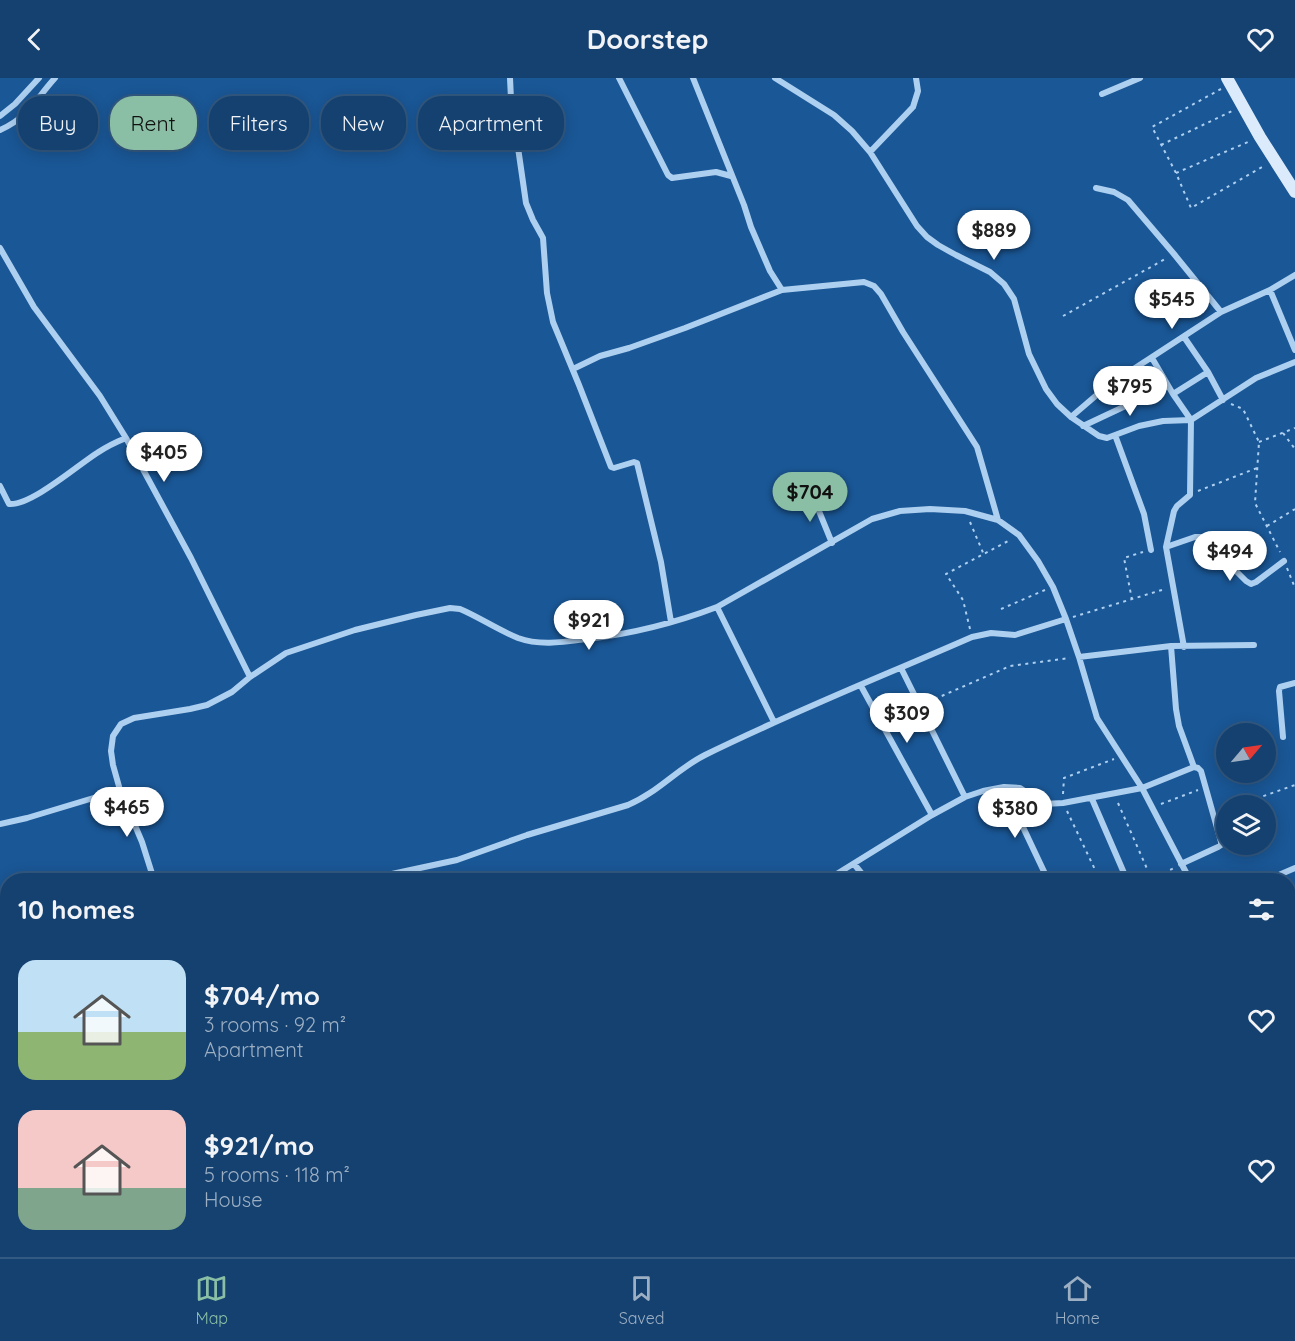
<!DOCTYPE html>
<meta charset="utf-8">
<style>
body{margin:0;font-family:Quicksand,sans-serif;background:#1d4875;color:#f1f3f6;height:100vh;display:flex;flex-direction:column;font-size:22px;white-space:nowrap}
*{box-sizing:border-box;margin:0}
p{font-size:20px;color:#9dafc3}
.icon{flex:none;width:33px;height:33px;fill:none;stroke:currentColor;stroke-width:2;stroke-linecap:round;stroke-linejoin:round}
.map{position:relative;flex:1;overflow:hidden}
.panel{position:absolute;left:0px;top:795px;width:1296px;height:384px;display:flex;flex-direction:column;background:#144170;border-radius:24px 24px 0 0;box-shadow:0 3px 15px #0003,0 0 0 2px #335a83}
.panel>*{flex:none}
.top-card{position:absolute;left:18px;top:18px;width:600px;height:54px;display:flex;gap:12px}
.needle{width:39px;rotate:61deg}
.tools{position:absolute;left:1216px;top:645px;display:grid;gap:12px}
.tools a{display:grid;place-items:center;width:60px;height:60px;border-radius:50%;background:#144170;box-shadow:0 3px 15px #0003,0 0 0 2px #335a83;font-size:30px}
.price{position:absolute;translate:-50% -51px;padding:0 14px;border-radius:21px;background:#fff;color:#222;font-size:20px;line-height:39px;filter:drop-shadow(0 2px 3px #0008)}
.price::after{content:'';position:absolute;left:50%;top:36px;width:18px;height:14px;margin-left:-9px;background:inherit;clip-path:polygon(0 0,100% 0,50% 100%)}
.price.on{background:#8abfa5;color:#111}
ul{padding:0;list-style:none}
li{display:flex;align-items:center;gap:18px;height:150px;padding:0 18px}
li span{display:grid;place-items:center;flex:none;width:168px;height:120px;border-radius:18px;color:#555}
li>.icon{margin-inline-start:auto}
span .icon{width:72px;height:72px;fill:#fffc;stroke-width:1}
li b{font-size:26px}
h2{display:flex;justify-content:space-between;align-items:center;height:72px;padding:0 18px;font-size:26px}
.chip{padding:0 21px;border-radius:24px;background:#144170;box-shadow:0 3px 15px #0003,0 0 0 2px #335a83;font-size:21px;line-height:54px}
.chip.on{background:#8abfa5;color:#111}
header{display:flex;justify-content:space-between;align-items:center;height:78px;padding:0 18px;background:#144170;font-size:27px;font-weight:800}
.tab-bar{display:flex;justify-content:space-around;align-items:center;height:84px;border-top:2px solid #335a83;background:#144170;font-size:16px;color:#9dafc3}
.tab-bar a{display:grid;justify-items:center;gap:3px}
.tab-bar .on{color:#8abfa5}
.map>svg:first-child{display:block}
</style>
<header><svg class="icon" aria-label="back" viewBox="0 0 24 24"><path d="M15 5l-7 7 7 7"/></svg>Doorstep<svg class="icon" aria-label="heart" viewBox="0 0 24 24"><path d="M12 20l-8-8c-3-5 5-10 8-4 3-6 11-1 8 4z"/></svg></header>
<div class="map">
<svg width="1295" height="1179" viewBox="0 0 1295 1179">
<rect width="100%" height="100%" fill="#1a5796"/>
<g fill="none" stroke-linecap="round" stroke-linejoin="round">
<path stroke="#adcff0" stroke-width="2" stroke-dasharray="3 4.5" stroke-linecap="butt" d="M1221,11L1152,49L1176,95L1191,130L1264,88
M1161,67L1232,33
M1176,95L1248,64
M1063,238L1167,180
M1231,326L1243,331L1259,364L1255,425L1280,474
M1283,355L1295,371
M1259,364L1295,350
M1198,413L1257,390
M970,444L984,477
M1267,448L1295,431
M1287,490L1295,510
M1132,522L1124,480L1143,474
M1001,531L1045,512
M1073,539L1165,511
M970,551L963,522L946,496L1010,462
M928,624L1010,588L1070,580
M1063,716L1064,700L1114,681
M1118,725L1152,802
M1161,726L1198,712
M1235,728L1295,707
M1221,732L1227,730
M1067,733L1100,802
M1150,802L1174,790"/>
<path stroke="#adcff0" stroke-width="6" d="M510,0L511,21L526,125L533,142L543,160L547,215L553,244L579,307L611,389L614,390L634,384L637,385L661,484L671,544
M619,0L668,97L672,100L716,94L731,98
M693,0L744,127L751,149L770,193L782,212L864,204L874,208L881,216L903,254L977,369L998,442
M775,0L834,37L852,53L870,74L917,148L927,159L938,167L956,177L990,194L1004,206L1014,221L1029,276L1046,311L1057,326L1071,339L1099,358L1107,360L1139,348L1163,343L1191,342L1256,300L1295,284
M1102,16L1140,0
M0,38L15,26L39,0
M0,52C29,39 35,22 55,0
M870,74L913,29L918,13L916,0
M1096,110L1114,114L1128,122L1174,176L1221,234
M0,170L34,229L100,318L126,360
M1270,212L1295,272
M1184,259L1208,294L1223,322
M1152,280L1173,316L1191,342L1190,417L1177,428L1174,433L1166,469L1184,569
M573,291L600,278L629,270L685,250L782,212
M1173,316L1208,294
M1071,339L1106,309L1221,234L1270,212L1295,197
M1083,348L1168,308
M1115,357L1144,436L1151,472
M0,408L9,426C31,428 78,387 97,375C106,369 116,364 126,360L191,480L250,599
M812,416L832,465
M1166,469L1195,459H1200L1205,462L1246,503L1251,506L1256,504L1284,483
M717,529L774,644
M1171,568L1176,631L1179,648L1194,689L1198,690L1201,693L1221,764V767L1218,769L1181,786
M1079,579L1171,568L1254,567
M901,590L965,719
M861,608L932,737
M1283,659L1279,613L1280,609L1295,605
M1004,709L1048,802
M1092,721L1127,802
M0,746L27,740L120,712
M854,786L867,802
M154,802L142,764L120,712L113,687L111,673L113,658L121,646L134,640L190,631L207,627L232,614L250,599L286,575L355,552L416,537L450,530L460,531C479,539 498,552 518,560C540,568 564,564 587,561C631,556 675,545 717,529L872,441L900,433L930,431L965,433L998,442L1019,457L1038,483L1053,509L1066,541L1079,579L1097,640L1142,710L1190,802
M364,802L457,782L527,757L628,727C657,715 677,691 705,677C792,634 883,598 972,559L991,555L1015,557L1066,541
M827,802L932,737L965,719L983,713L1004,709L1020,710L1044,726L1063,725L1142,710L1194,689
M1267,802L1295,790
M1288,869L1295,867
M1288,1038L1295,1036
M1288,1087L1295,1103
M281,1172L283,1179
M623,1172L627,1179
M865,1172L868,1179
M1012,1172L1015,1179
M551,1179L565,1172
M965,1179L978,1172"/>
<path stroke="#dbebfb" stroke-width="12" d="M1227,0L1260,59L1295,114"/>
</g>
</svg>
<div class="tools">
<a><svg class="needle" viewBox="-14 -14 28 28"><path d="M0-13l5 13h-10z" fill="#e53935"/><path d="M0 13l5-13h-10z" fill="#9dafc3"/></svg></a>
<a><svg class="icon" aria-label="layers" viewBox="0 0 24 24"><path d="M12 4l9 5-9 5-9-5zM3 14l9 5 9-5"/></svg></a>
</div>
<b class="price" style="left:994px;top:183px">$889</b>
<b class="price" style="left:1172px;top:252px">$545</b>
<b class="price" style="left:1130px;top:339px">$795</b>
<b class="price" style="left:164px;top:405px">$405</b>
<b class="price on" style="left:810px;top:445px">$704</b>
<b class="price" style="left:1230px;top:504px">$494</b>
<b class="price" style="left:589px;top:573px">$921</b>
<b class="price" style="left:907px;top:666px">$309</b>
<b class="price" style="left:127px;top:760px">$465</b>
<b class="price" style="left:1015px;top:761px">$380</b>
<div class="top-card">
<a class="chip">Buy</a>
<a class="chip on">Rent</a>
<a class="chip">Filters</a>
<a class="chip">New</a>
<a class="chip">Apartment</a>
</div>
<section class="panel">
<h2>10 homes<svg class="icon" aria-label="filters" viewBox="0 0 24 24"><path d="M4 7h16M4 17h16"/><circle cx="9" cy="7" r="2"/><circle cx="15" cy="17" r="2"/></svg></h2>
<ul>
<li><span style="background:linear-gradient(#bfe0f5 60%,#8fb573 0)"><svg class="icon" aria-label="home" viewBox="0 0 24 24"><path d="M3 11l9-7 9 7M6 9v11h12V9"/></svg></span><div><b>$704/mo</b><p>3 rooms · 92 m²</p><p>Apartment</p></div><svg class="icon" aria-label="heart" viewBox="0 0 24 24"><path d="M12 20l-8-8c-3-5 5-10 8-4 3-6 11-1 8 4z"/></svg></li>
<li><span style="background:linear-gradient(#f6c9c9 65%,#7fa58c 0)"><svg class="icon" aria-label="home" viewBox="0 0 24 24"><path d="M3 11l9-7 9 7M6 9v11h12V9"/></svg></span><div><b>$921/mo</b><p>5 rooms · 118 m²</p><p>House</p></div><svg class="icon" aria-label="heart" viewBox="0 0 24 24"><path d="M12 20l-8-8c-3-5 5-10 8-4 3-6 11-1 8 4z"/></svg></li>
</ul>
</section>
</div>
<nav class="tab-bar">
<a class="on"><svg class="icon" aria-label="map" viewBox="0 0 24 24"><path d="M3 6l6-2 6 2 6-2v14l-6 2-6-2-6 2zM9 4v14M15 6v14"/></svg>Map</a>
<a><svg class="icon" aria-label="saved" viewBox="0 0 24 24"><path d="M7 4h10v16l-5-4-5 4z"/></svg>Saved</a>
<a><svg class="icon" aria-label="home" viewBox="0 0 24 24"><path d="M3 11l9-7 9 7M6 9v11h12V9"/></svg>Home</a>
</nav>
